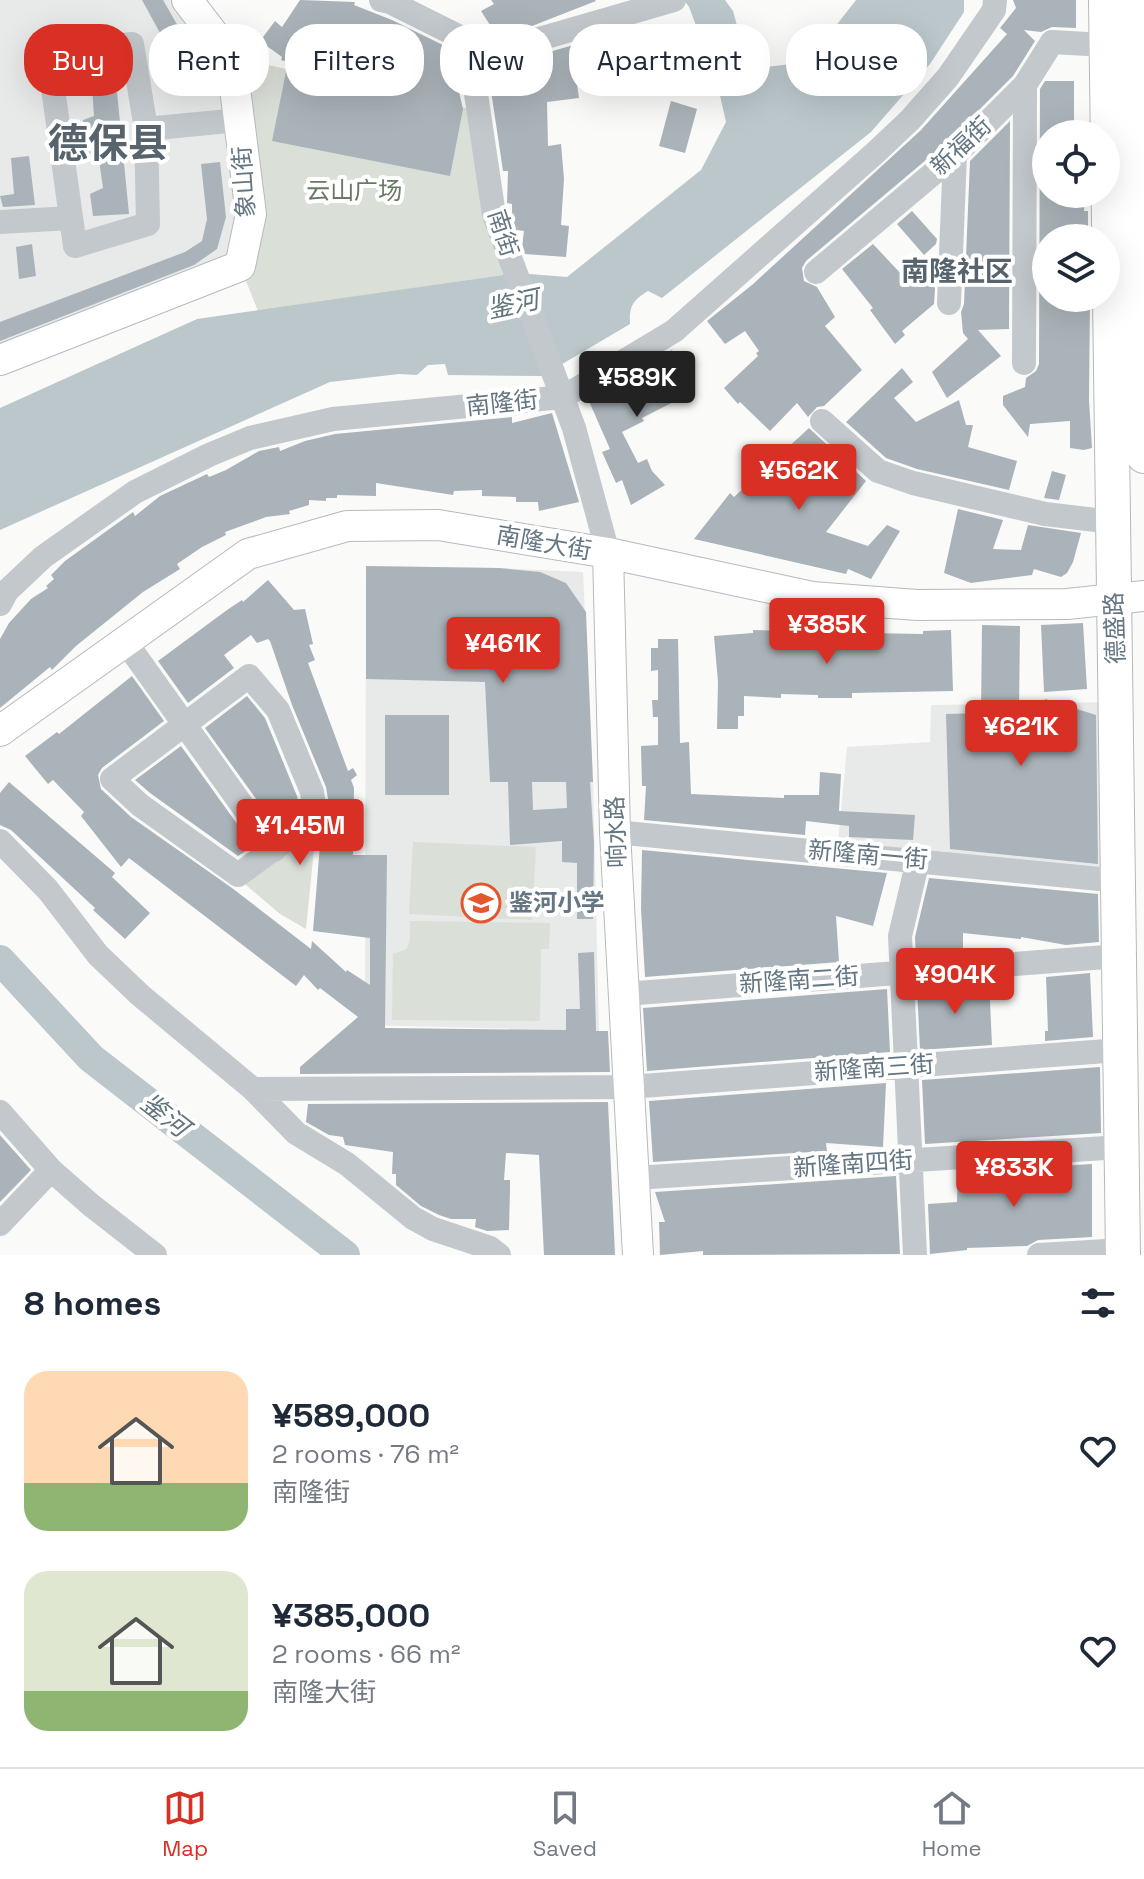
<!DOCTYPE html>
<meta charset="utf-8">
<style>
body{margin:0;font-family:"Space Grotesk","Noto Sans SC",sans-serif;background:#f2f2f3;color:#1f2937;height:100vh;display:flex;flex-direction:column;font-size:30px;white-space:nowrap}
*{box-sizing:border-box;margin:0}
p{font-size:26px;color:#747a83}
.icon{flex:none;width:44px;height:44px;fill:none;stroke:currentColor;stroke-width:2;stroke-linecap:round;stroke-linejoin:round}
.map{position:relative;height:1255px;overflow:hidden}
.drawer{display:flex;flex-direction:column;background:#fff;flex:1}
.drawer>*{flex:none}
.top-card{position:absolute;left:24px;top:24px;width:1096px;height:72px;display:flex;gap:16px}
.buttons{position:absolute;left:1032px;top:120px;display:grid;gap:16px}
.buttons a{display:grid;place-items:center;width:88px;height:88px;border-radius:50%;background:#fff;box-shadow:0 8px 32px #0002;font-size:40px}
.price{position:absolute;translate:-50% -68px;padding:0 18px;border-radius:8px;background:#d93025;color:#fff;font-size:26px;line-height:52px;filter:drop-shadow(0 2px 4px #0008)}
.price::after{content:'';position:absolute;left:50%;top:48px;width:24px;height:18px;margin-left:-12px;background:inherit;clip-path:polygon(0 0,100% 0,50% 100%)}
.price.on{background:#222;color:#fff}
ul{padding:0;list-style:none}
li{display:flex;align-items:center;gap:24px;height:200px;padding:0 24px}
li span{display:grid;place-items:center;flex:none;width:224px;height:160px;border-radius:24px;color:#555}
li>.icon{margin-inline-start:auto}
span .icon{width:96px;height:96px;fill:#fffc;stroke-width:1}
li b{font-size:34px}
h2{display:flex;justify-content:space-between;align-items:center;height:96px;padding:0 24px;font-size:34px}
.chip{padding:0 28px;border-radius:32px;background:#fff;box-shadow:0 8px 32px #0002;font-size:28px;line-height:72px}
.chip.on{background:#d93025;color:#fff}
.menu{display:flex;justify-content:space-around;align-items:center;height:112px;border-top:2px solid #e0e1e3;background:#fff;font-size:22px;color:#747a83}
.menu a{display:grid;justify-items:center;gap:4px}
.menu .on{color:#d93025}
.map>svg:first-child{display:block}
</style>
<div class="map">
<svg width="1144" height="1255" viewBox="0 0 1144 1255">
<rect width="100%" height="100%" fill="#fafaf8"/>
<path fill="#e8e9e9" d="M0,0H187L231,57L251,214L231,269L0,360Z
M366,566L499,568L583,572L593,782L599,1031L365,1025Z
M1109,702L1111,872L838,843L847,747L930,742L931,705Z"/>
<path fill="#dadfd7" d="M231,57L479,111L517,273L258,311L240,266Z
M316,829L306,929L280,914L246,885L248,878Z
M413,842L536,847L532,920L409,914Z
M410,921L550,923L549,949H541L540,1021L392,1020L393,954L407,949L410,939Z"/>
<path fill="#bbc7cb" d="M684,0H725L733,11L749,69L791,64L824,41L856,0H964V12L930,64L871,132L662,298L648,291C633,300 629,306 630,324L542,376L448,375L445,364L428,365L417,375L399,374L330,382L0,530V408L197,319L517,273L567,277L701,170L726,122L716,78L689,7Z"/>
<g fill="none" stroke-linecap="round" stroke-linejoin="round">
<path stroke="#bbc7cb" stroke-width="30" d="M0,960L91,1058L345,1255"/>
</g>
<path fill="#aab3b9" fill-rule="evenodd" d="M142,0H163L205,73L187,82Z
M300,0L355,2L354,5L392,20L447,47L440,62L453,65L463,109L450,176L272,141L288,62L281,60L282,57L260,41L275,21L282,27Z
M491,0H595L596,1L532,26L497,36L481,11L494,4Z
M1013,0H1076V28L1052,27L1041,32L1024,30L1035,41L1013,76L945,144L806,261L802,268L804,281L817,287L835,317L825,326L862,370L824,406L817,407L808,417L797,403L770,431L740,402L738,404L724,388L758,356L756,353L759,351L745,331L725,344L707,321L752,285L921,130L1007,34L1000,28L1016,8Z
M577,44L587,83L577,84L579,98L547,102L548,146L561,144L564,179L561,225L569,226L566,257L525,254L522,246L524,231L516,230L512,221V204L507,203L508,171H503L490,84H492L490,69Z
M114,61L129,214L93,216L90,194L103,188L99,160L85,158L83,120L94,116L92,87L77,85L76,65Z
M1045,81H1074V134H1046V194H1080L1079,201H1085L1084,211H1088V238H1046V298H1090L1089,400L1092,448L1084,450L1070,448V421L1030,424L1028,437L1003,405V396L1025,387L1026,378L1036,371L1039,364L1040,89Z
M671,101L697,109L685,153L659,146Z
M1010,121L1009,329L978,330L1001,356L947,398L932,372L968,339L963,333L961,312L964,304L970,161Z
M29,156L35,205L3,207L0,196L14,194L11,158Z
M220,162L226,217L217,249L194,265L0,341V322L185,252L202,241L207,219L201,164Z
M912,211L937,239L936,244L924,255L897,224Z
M32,244L36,276L19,279L16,247Z
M873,244L903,276L914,263L935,288L934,304L902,331L905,335L895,344L870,310L873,308L842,269Z
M672,350L691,393L642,418L644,421L622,432L638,463L647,459L652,471L665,485L631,505L622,480L616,483L602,452L610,449L588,399Z
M902,368L913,382L894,398L916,422L959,400L966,425H973L968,447L1017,461L1009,490L917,469L886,458L846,422Z
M552,413L579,502L539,511L538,502H516V497L482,496V490L454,491L453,495L376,483V496L337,495V498H326V501L309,500V505L289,511L290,514L266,517L225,532L226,535L202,547L177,564L180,569L143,592L76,646L52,670L50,667L0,708V639L9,623L31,599L48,588L46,586L54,579L51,575L65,561L133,512L135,516L160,496L207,474L209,477L226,470L259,451L279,447L280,451L305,441L335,434L512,417V423Z
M809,428L866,481L826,532L868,546L887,525L900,531L871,579L848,569L846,574L694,539L730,493L734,497Z
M1052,471L1066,475L1059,500L1044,498Z
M958,509L1003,520L993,549L1021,550L1028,525L1081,533L1073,562L1067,573L1061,577L1034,569L1032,575L971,583L944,573Z
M366,566L499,568L540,572L566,583L586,612L593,782H590L594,843L593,919H577V863L562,862V841L510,845L508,782H490L485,682L366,679ZM532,782H566L567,808L533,810Z
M268,580L294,610L305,609L313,644L309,645L315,660L308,663L348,771L353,768L357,775L351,780L354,788L353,855H387L385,1028L566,1030V1009H580L578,953L594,952L596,1031H608L610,1072L300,1074V1067L358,1017L320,988L318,990L304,975L296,986L129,858L121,867L81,816L84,812L53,780L48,784L25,756L57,732L59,734L132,676L164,721L102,768L98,775L101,789L131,817L232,888L311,949L312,941L346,972L347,970L370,985V938L313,931L321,833L329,824L331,816L326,787L292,705L270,641L268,639L257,643L251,635L224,655L234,668L188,703L158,661L227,610L242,600L243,602Z
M1083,623L1087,689L1044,692L1041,625Z
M982,625L1020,626L1019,712L1046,711L1045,699L1096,715L1098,864L950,849L946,714L981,713Z
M753,630L791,631V636L818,635V632H832V636L866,635V633L923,634V631L951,630L953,691L852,693V698H818V695L781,694V698L744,696V716H738V729H717L718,682L714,636L753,633Z
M658,639H678L680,743L689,742L691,794L784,798V795H819L820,772L841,774L839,811L915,815L913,840L849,837V826L806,821L805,835L644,820L646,786H642L641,746L658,745V717H653L652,700H658V670L651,671V648H658Z
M247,696L265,718L297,796L300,811L277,828L205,728Z
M385,715H449V795H385Z
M181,746L253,846L238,856L150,793L135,780Z
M9,782L115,873L112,877L150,913L125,939L93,910L95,908L11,830L0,825V793Z
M642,850L887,873L873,926L836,916L839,962L645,977L641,909Z
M929,878L1098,894L1099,942L1066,945L1021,937V939L963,933V953L916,957L915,937Z
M1090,973L1093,1037L1045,1041V1031H1048L1046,977Z
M989,981L992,1045L920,1050L917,987Z
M887,989L890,1052L647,1071L643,1008Z
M1100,1067L1101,1133L925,1144L922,1080Z
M886,1083L883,1147L826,1143L827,1151L653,1162L649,1101Z
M608,1102L615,1255H544L539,1155L506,1153L504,1180H510V1190L509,1230L487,1231L475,1227L476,1219H451L439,1215L421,1206L396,1185V1174H392L393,1152L345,1145L343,1137L329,1135L306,1122L308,1104Z
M0,1135L31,1170L0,1202Z
M1092,1164V1237L1038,1240L1027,1246L967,1248V1250L930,1254L928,1204L957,1202L958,1172Z
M896,1176L900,1254L703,1255V1251L660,1255L659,1222H665L655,1192Z"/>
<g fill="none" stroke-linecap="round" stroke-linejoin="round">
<g stroke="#b5babe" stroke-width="32">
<path id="major" d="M0,360L240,266L251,214L231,57L187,0
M608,553L615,832L638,1255
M0,731L248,554L347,526L438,525L608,553L812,597L917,605L1067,604L1144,596"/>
</g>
<g stroke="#b4b9bd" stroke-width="36">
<path id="highway" d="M1106,0L1123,1255
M1138,0L1144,456"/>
</g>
<path stroke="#c3c8cc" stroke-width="24" d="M381,0L390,2L460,37L475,87L494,215L574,428L608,553
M132,44L146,129L148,224L75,246L48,53Z
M467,60L674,0
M146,129L239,120
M0,222L71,218
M816,272L955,155L1025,85L1052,42L1122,46
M949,303L955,155
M1024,363L1025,85
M822,421L878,471L913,483L1045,514L1113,522
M0,604L7,591L43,557L135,492L209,455L250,438L333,419L563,397L614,367L674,331L875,153L910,120L948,77L994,10L995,0
M125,641L274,850
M249,676L278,710L312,792L316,818L238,875L140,805L112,779Z
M615,832L1120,881
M0,841L48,890L98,955L140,995L253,1089L296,1133L347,1164L413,1218L433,1229L490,1248L499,1255
M624,994L1119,956
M253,1089L629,1087L1120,1050
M0,1112L51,1170L91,1205L155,1255
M634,1178L1121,1147
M0,1224L51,1170
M915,1255L900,936L918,860
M1039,1255L1123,1250"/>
<use href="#major" stroke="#fff" stroke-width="30"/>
<use href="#highway" stroke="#fff" stroke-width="34"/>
</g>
<defs>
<g id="school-ring" transform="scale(2)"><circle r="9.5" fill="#fff" stroke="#e4572e" stroke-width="1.5"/><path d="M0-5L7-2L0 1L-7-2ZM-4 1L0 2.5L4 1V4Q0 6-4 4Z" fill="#e4572e"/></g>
</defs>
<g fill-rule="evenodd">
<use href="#school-ring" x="481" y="903"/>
</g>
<g text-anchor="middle" stroke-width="8" stroke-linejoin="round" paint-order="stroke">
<g font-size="24" fill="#657683" stroke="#fff">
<text transform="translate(961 146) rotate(-43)" y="8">新福街</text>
<text transform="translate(244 182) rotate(-94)" y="8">象山街</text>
<text transform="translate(503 233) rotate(72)" y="8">南街</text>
<text transform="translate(502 403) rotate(-6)" y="8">南隆街</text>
<text transform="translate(544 543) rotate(10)" y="8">南隆大街</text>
<text transform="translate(1115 628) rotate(-92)" y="8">德盛路</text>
<text transform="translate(616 832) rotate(-92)" y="8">响水路</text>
<text transform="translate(868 855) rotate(5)" y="8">新隆南一街</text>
<text transform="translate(799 980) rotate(-4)" y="8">新隆南二街</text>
<text transform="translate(874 1068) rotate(-4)" y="8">新隆南三街</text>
<text transform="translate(853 1164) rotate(-4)" y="8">新隆南四街</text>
</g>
<g font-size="24" fill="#687a64" stroke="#fff">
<text x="354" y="199">云山广场</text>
</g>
<g font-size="24" font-weight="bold" fill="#657683" stroke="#fff" text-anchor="start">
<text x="509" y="911">鉴河小学</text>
</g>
<g font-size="26" font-style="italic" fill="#60757c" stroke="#fff">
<text transform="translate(513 304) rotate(-12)" y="9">鉴河</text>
<text transform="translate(165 1115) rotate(38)" y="9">鉴河</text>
</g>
<g font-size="28" font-weight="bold" fill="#57646e" stroke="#fff">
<text x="957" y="281">南隆社区</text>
</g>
<g font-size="40" font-weight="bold" fill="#57646e" stroke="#fff">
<text x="108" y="157">德保县</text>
</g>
</g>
</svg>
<div class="buttons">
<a><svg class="icon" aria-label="locate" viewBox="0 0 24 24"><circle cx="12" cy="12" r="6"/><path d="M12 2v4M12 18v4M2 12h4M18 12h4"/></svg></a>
<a><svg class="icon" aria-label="layers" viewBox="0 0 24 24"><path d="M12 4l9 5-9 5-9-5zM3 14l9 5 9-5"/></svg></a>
</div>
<b class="price on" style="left:637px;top:419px">¥589K</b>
<b class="price" style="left:799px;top:512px">¥562K</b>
<b class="price" style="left:827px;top:666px">¥385K</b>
<b class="price" style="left:503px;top:685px">¥461K</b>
<b class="price" style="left:1021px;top:768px">¥621K</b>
<b class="price" style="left:300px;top:867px">¥1.45M</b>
<b class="price" style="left:955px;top:1016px">¥904K</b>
<b class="price" style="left:1014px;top:1209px">¥833K</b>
<div class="top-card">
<a class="chip on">Buy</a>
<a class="chip">Rent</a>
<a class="chip">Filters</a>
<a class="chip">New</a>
<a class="chip">Apartment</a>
<a class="chip">House</a>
</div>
</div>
<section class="drawer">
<h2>8 homes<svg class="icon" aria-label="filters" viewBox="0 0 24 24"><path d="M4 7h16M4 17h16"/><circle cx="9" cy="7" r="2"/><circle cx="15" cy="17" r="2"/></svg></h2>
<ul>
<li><span style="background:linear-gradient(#ffd9b3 70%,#8fb573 0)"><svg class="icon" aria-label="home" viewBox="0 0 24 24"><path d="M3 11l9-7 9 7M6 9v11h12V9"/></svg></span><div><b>¥589,000</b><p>2 rooms · 76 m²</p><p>南隆街</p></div><svg class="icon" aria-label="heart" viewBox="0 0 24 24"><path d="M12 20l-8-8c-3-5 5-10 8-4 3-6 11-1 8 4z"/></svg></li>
<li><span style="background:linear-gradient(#dfe7d0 75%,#8fb573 0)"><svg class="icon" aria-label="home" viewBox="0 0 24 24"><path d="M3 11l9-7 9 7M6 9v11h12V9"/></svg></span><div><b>¥385,000</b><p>2 rooms · 66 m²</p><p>南隆大街</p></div><svg class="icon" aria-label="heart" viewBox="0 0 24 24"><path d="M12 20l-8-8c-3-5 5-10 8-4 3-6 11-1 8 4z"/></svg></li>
</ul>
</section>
<nav class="menu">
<a class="on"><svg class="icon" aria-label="map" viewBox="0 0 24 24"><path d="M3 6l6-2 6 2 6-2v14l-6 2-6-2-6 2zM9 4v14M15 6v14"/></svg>Map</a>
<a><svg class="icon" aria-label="saved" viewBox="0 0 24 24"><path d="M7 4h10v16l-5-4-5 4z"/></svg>Saved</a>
<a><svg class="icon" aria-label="home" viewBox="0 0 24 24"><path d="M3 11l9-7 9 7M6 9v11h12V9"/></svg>Home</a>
</nav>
